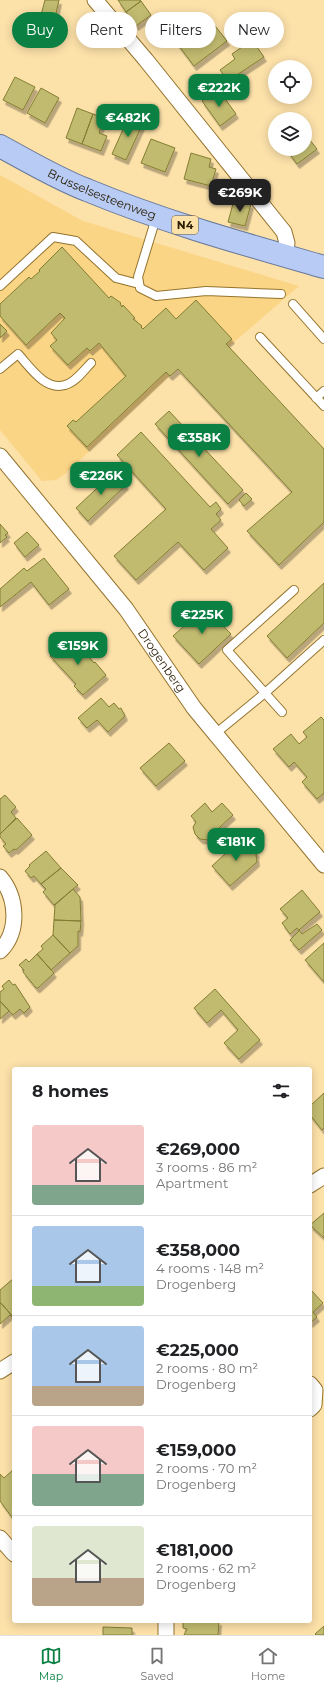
<!DOCTYPE html>
<meta charset="utf-8">
<style>
body{margin:0;font-family:Montserrat,sans-serif;background:#f6f6f6;color:#202124;height:100vh;display:flex;flex-direction:column;font-size:15px;white-space:nowrap}
*{box-sizing:border-box;margin:0}
p{font-size:13px;color:#757577}
.icon{flex:none;width:22px;height:22px;fill:none;stroke:currentColor;stroke-width:2;stroke-linecap:round;stroke-linejoin:round}
.map{position:relative;flex:1;overflow:hidden}
.details{position:absolute;left:12px;top:1067px;width:300px;height:556px;display:flex;flex-direction:column;background:#fff;border-radius:4px;box-shadow:0 2px 10px #0003}
.details>*{flex:none}
.hud{position:absolute;left:12px;top:12px;width:300px;height:36px;display:flex;gap:8px}
.fabs{position:absolute;left:268px;top:60px;display:grid;gap:8px}
.fabs a{display:grid;place-items:center;width:44px;height:44px;border-radius:50%;background:#fff;box-shadow:0 2px 10px #0003;font-size:20px}
.price{position:absolute;translate:-50% -34px;padding:0 9px;border-radius:8px;background:#0b8043;color:#fff;font-size:13px;line-height:26px;filter:drop-shadow(0 1px 2px #0008)}
.price::after{content:'';position:absolute;left:50%;top:24px;width:12px;height:9px;margin-left:-6px;background:inherit;clip-path:polygon(0 0,100% 0,50% 100%)}
.price.selected{background:#222;color:#fff}
ul{padding:0;list-style:none}
li{display:flex;align-items:center;gap:12px;height:100px;padding:0 20px}
li+li{border-top:1px solid #e0e0e0}
li span{display:grid;place-items:center;flex:none;width:112px;height:80px;border-radius:4px;color:#555}
li>.icon{margin-inline-start:auto}
span .icon{width:48px;height:48px;fill:#fffc;stroke-width:1}
li b{font-size:17px}
h2{display:flex;justify-content:space-between;align-items:center;height:48px;padding:0 20px;font-size:17px}
.pill{padding:0 14px;border-radius:18px;background:#fff;box-shadow:0 2px 10px #0003;font-size:14px;line-height:36px}
.pill.selected{background:#0b8043;color:#fff}
.tab-bar{display:flex;justify-content:space-around;align-items:center;height:56px;border-top:1px solid #e0e0e0;background:#fff;font-size:11px;color:#757577}
.tab-bar a{display:grid;justify-items:center;gap:2px}
.tab-bar .selected{color:#0b8043}
.map>svg:first-child{display:block}
</style>
<div class="map">
<svg width="324" height="1635" viewBox="0 0 324 1635">
<defs>
<filter id="shadow"><feDropShadow dx="2.5" dy="4.5" stdDeviation="0" flood-color="#0004"/></filter>
</defs>
<rect width="100%" height="100%" fill="#fce1a9"/>
<path fill="#fbd586" d="M0,175L83,221L299,286L217,357H190L65,474L56,480L42,481L0,430Z"/>
<path fill="#c1bb70" stroke="#837d32" filter="url(#shadow)" d="M45,0H59L55,18L41,15Z
M118,0H140L141,1L126,12Z
M141,1L151,15L136,26L126,12Z
M208,17L227,41L194,66L176,42Z
M252,40L264,57L228,81L220,70L235,59L232,54Z
M15,77L35,87L23,110L3,100Z
M41,88L59,98L45,123L27,113Z
M218,89L236,114L220,126L202,101Z
M77,108L93,114L82,144L66,138Z
M93,114L104,118L99,133L107,136L101,151L82,144Z
M129,116L143,123L126,160L112,154Z
M305,134L317,149L297,164L286,149H305Z
M151,139L175,148L165,172L141,163Z
M191,153L211,159L209,167L216,169L211,186L184,179Z
M234,200L251,204L245,226L228,222Z
M62,247L109,298L111,296L121,303L120,304L122,307L123,305L135,318L133,319L142,326L141,327L143,329L166,308L176,319L196,300L232,339L226,344L229,347L324,449V522L279,565L247,531L292,492L178,369L170,376L166,372L87,447L67,426L73,420L76,422L126,376L99,343L90,351L87,348L68,365L50,346L57,340L51,333L65,318L60,313L26,345L0,316V304L29,277L31,279L40,271L39,270Z
M0,324L7,331L0,338Z
M169,411L243,490L228,504L155,424Z
M141,432L210,507L216,502L221,509L216,514L221,520L211,529L228,548L204,570L178,542L136,580L114,556L166,509L117,455Z
M114,472L126,485L88,521L76,508Z
M246,493L252,499L244,506L239,500Z
M0,524L8,533L5,535L7,537L0,543Z
M27,532L39,545L25,557L14,543Z
M44,558L69,589L49,605L31,582L0,607V589L24,568L27,571Z
M324,583V623L287,658L267,636Z
M205,607L231,634L199,664L173,636Z
M73,636L94,663L95,662L106,675L83,695L74,686L76,684L50,656Z
M101,698L109,707L114,703L119,709L121,708L125,716L108,732L97,720L87,728L78,718Z
M321,717L324,720V793L317,799L302,782L307,777L294,762L289,767L273,749L291,734L299,744L307,737L303,732Z
M169,743L185,761L156,786L140,768Z
M5,795L16,807L11,812L16,818L0,834V799Z
M205,803L212,812L222,803L233,815L219,828L215,837L208,840L200,839L195,834L193,827L196,822L191,816Z
M17,818L32,835L16,850L14,849L9,853L3,846L6,844L0,837V834Z
M239,841L246,844L248,842L257,853L256,855L257,862L230,886L212,866Z
M46,851L61,868L41,884L34,876L31,878L25,871L30,866L29,865Z
M61,868L78,885L54,905L43,892L46,889L41,884Z
M73,889L80,897L81,921L54,920L55,905Z
M302,890L320,912L299,930L302,934L317,924L322,930L299,950L290,940L299,931L297,928L290,934L282,923L288,918L280,909Z
M54,920L81,921L80,932L78,931V946L70,953L53,935Z
M53,935L70,953L51,970L37,954L43,949L41,946Z
M324,943V982L305,960Z
M37,954L54,973L38,988H36L23,972L24,970L19,965L26,959L29,962Z
M9,980L13,985L15,984L30,1007L24,1013L20,1009L13,1015L0,1001V992L4,989L2,986Z
M215,989L260,1040L239,1059L224,1043L238,1030L221,1010L207,1023L194,1008Z
M0,1001L9,1011L0,1019Z
M324,1093V1128L322,1130L310,1115V1106Z
M324,1213V1238L310,1225Z
M14,1278V1318L0,1302V1290Z
M310,1289L323,1303L313,1312L317,1317L310,1323Z
M0,1302L14,1318V1319L10,1315L0,1324Z
M14,1469V1520L0,1501V1474L4,1478Z
M183,1621H219L218,1635H184L187,1629L183,1628Z
M324,1626V1635H316L315,1634Z
M103,1627L132,1628V1635H103Z"/>
<g fill="none" stroke-linecap="round" stroke-linejoin="round">
<g stroke="#93732d" stroke-width="10">
<path id="lane" d="M156,218L138,277L140,288L156,296L206,291L281,294
M0,286L53,237L76,241L116,278L139,284
M293,304L324,339
M260,337L324,406
M0,369L18,354C30,367 45,391 65,385C75,383 84,370 91,363
M316,398L324,391
M282,712L265,693L324,640
M215,734L265,693L227,650L294,590"/>
</g>
<g stroke="#93732d" stroke-width="17">
<g id="street">
<path d="M95,0L146,60L284,232L287,243L285,256"/>
<path id="s1" d="M0,456L126,609L194,708L324,865"/>
<path d="M0,877C17,897 20,931 0,951"/>
<path d="M310,1185L324,1176"/>
<path d="M0,1371L14,1362"/>
<path d="M310,1384L315,1390L314,1405L310,1409"/>
<path d="M0,1538L14,1554"/>
<path d="M166,1635V1621"/>
</g>
</g>
<g stroke="#66779a" stroke-width="24">
<g id="primary">
<path id="s2" d="M0,146C28,161 56,178 87,190C164,222 244,244 324,267"/>
</g>
</g>
<use href="#lane" stroke="#fff" stroke-width="8"/>
<use href="#street" stroke="#fff" stroke-width="15"/>
<use href="#primary" stroke="#b7cbf4" stroke-width="22"/>
</g>
<g text-anchor="middle" stroke-width="3" stroke-linejoin="round" paint-order="stroke">
<rect fill="#fce1a9" stroke="#685733" stroke-width="1" x="172" y="216" width="26" height="18" rx="3"/>
<g font-size="11" font-weight="bold" fill="#291c00">
<text x="185" y="229">N4</text>
</g>
<g font-size="12" fill="#291c00" stroke="#fce1a9">
<text dy="4" stroke="none"><textPath href="#s2" startOffset="113">Brusselsesteenweg</textPath></text>
<text dy="4" stroke="none"><textPath href="#s1" startOffset="261">Drogenberg</textPath></text>
</g>
</g>
</svg>
<div class="fabs">
<a><svg class="icon" aria-label="locate" viewBox="0 0 24 24"><circle cx="12" cy="12" r="6"/><path d="M12 2v4M12 18v4M2 12h4M18 12h4"/></svg></a>
<a><svg class="icon" aria-label="layers" viewBox="0 0 24 24"><path d="M12 4l9 5-9 5-9-5zM3 14l9 5 9-5"/></svg></a>
</div>
<b class="price" style="left:219px;top:108px">€222K</b>
<b class="price" style="left:128px;top:138px">€482K</b>
<b class="price selected" style="left:240px;top:213px">€269K</b>
<b class="price" style="left:199px;top:458px">€358K</b>
<b class="price" style="left:101px;top:496px">€226K</b>
<b class="price" style="left:202px;top:635px">€225K</b>
<b class="price" style="left:78px;top:666px">€159K</b>
<b class="price" style="left:236px;top:862px">€181K</b>
<div class="hud">
<a class="pill selected">Buy</a>
<a class="pill">Rent</a>
<a class="pill">Filters</a>
<a class="pill">New</a>
</div>
<section class="details">
<h2>8 homes<svg class="icon" aria-label="filters" viewBox="0 0 24 24"><path d="M4 7h16M4 17h16"/><circle cx="9" cy="7" r="2"/><circle cx="15" cy="17" r="2"/></svg></h2>
<ul>
<li><span style="background:linear-gradient(#f6c9c9 75%,#7fa58c 0)"><svg class="icon" aria-label="home" viewBox="0 0 24 24"><path d="M3 11l9-7 9 7M6 9v11h12V9"/></svg></span><div><b>€269,000</b><p>3 rooms · 86 m²</p><p>Apartment</p></div></li>
<li><span style="background:linear-gradient(#a9c7e8 75%,#8fb573 0)"><svg class="icon" aria-label="home" viewBox="0 0 24 24"><path d="M3 11l9-7 9 7M6 9v11h12V9"/></svg></span><div><b>€358,000</b><p>4 rooms · 148 m²</p><p>Drogenberg</p></div></li>
<li><span style="background:linear-gradient(#a9c7e8 75%,#b9a48a 0)"><svg class="icon" aria-label="home" viewBox="0 0 24 24"><path d="M3 11l9-7 9 7M6 9v11h12V9"/></svg></span><div><b>€225,000</b><p>2 rooms · 80 m²</p><p>Drogenberg</p></div></li>
<li><span style="background:linear-gradient(#f6c9c9 60%,#7fa58c 0)"><svg class="icon" aria-label="home" viewBox="0 0 24 24"><path d="M3 11l9-7 9 7M6 9v11h12V9"/></svg></span><div><b>€159,000</b><p>2 rooms · 70 m²</p><p>Drogenberg</p></div></li>
<li><span style="background:linear-gradient(#dfe7d0 65%,#b9a48a 0)"><svg class="icon" aria-label="home" viewBox="0 0 24 24"><path d="M3 11l9-7 9 7M6 9v11h12V9"/></svg></span><div><b>€181,000</b><p>2 rooms · 62 m²</p><p>Drogenberg</p></div></li>
</ul>
</section>
</div>
<nav class="tab-bar">
<a class="selected"><svg class="icon" aria-label="map" viewBox="0 0 24 24"><path d="M3 6l6-2 6 2 6-2v14l-6 2-6-2-6 2zM9 4v14M15 6v14"/></svg>Map</a>
<a><svg class="icon" aria-label="saved" viewBox="0 0 24 24"><path d="M7 4h10v16l-5-4-5 4z"/></svg>Saved</a>
<a><svg class="icon" aria-label="home" viewBox="0 0 24 24"><path d="M3 11l9-7 9 7M6 9v11h12V9"/></svg>Home</a>
</nav>
